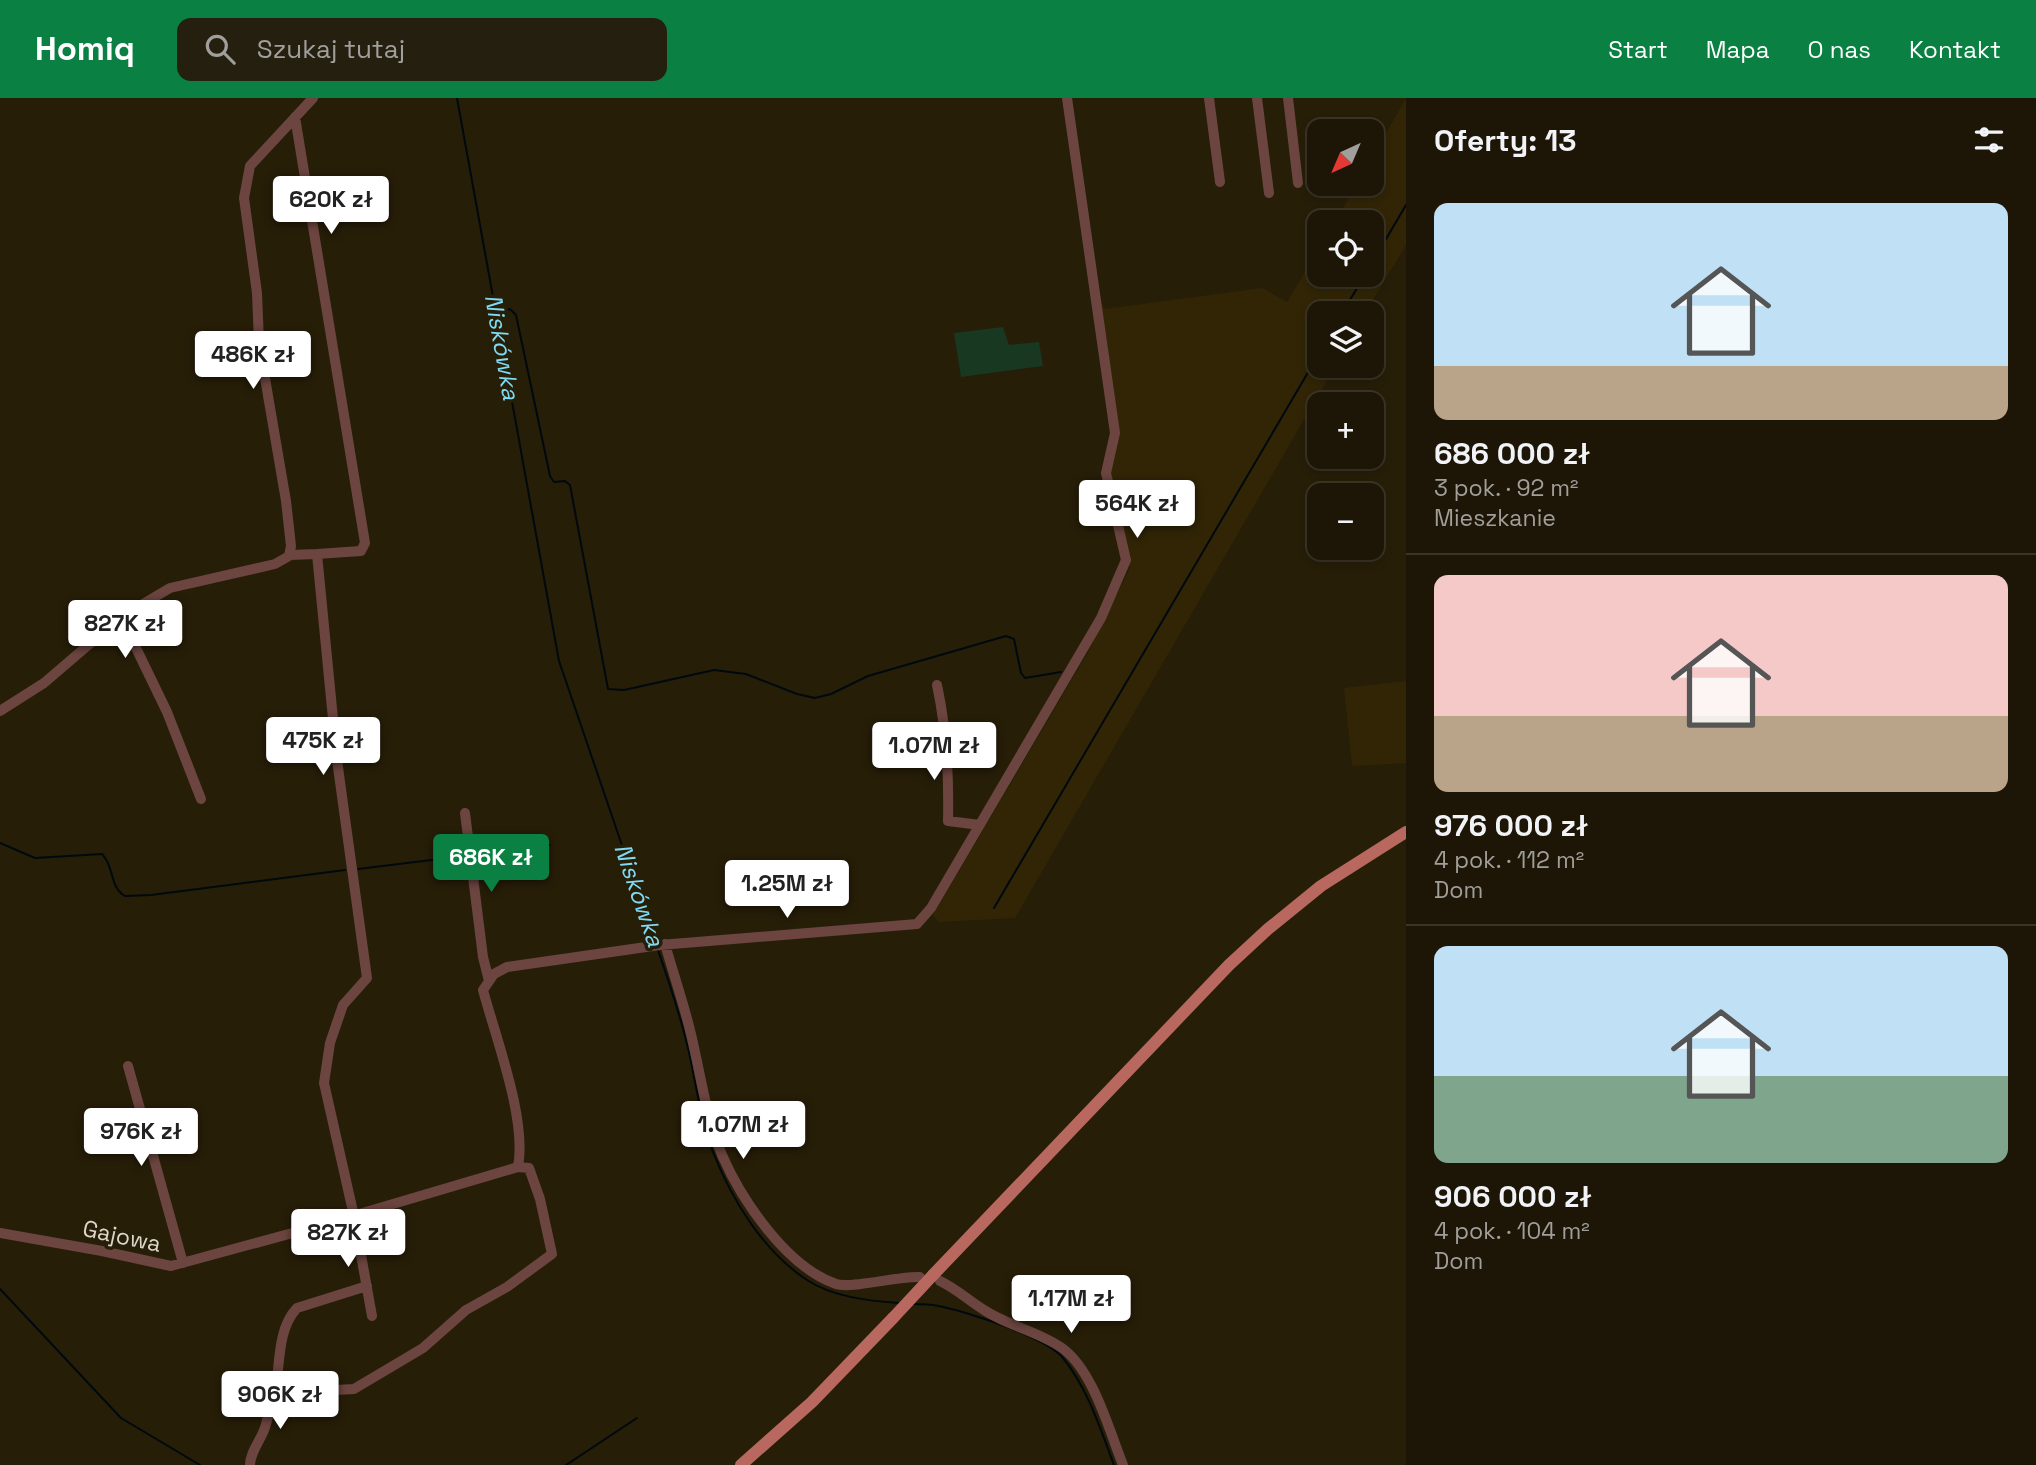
<!DOCTYPE html>
<html lang="pl">
<meta charset="utf-8">
<style>
body{margin:0;font-family:"Space Grotesk",sans-serif;background:#251f10;color:#f1f3f6;height:100vh;display:flex;flex-direction:column;font-size:26px;white-space:nowrap}
*{box-sizing:border-box;margin:0}
p{font-size:23px;color:#a09f9b}
.icon{flex:none;width:38px;height:38px;fill:none;stroke:currentColor;stroke-width:2;stroke-linecap:round;stroke-linejoin:round}
.map{position:relative;flex:1;overflow:hidden}
.sheet{display:flex;flex-direction:column;background:#1d1606;width:630px}
.sheet>*{flex:none}
.needle{width:46px;rotate:224deg}
.tools{position:absolute;left:1307px;top:21px;display:grid;gap:14px}
.tools a{display:grid;place-items:center;width:77px;height:77px;border-radius:14px;background:#1d1606;box-shadow:0 4px 10px #0003,0 0 0 2px #3b3528;font-size:35px}
.price{position:absolute;translate:-50% -60px;padding:0 16px;border-radius:7px;background:#fff;color:#222;font-size:23px;line-height:46px;filter:drop-shadow(0 2px 4px #0008)}
.price::after{content:'';position:absolute;left:50%;top:42px;width:21px;height:16px;margin-left:-10px;background:inherit;clip-path:polygon(0 0,100% 0,50% 100%)}
.price.active{background:#0b8043;color:#fff}
ul{padding:0;list-style:none}
li{display:grid;align-content:center;gap:14px;height:371px;padding:0 28px}
li+li{border-top:2px solid #3b3528}
li span{display:grid;place-items:center;height:217px;border-radius:14px;color:#555}
li>.icon{margin-inline-start:auto}
span .icon{width:126px;height:126px;fill:#fffc;stroke-width:1}
li b{font-size:30px}
h2{display:flex;justify-content:space-between;align-items:center;height:84px;padding:0 28px;font-size:30px}
header{display:flex;align-items:center;gap:42px;box-sizing:border-box;height:98px;padding:0 35px;background:#0b8043;color:#fff}
header strong{font-size:33px}
nav{display:flex;gap:38px;margin-inline-start:auto;font-size:24px}
.search{width:490px;height:63px;background:#251f10;display:flex;align-items:center;gap:18px;box-sizing:border-box;padding:0 24px;border-radius:14px;color:#a09f9b;font-size:26px}
main{display:flex;flex:1;min-height:0}
.map>svg:first-child{display:block}
</style>
<header>
<strong>Homiq</strong>
<div class="search"><svg class="icon" aria-label="search" viewBox="0 0 24 24"><circle cx="10" cy="10" r="6"/><path d="M15 15l6 6"/></svg>Szukaj tutaj</div>
<nav><a>Start</a><a>Mapa</a><a>O nas</a><a>Kontakt</a></nav>
</header>
<main>
<div class="map">
<svg width="1406" height="1367" viewBox="0 0 1406 1367">
<rect width="100%" height="100%" fill="#271e08"/>
<path fill="#312506" d="M1406,0V147L1365,215H1320V268H1335L1015,820L939,824L933,817L1087,556L1129,472L1130,460L1110,379L1117,338L1099,202L1105,211L1262,190L1287,204L1319,150L1320,177H1372V124H1335L1357,86H1372V60Z
M1406,583V665L1352,668L1344,590Z"/>
<path fill="#183821" d="M1003,229L1009,247L1039,244L1043,268L961,279L954,235Z"/>
<g fill="none" stroke-linecap="round" stroke-linejoin="round">
<path stroke="#00090e" stroke-width="2" d="M457,0L559,563L655,844
M1372,165L1406,107
M498,215L510,211L516,217L550,378L554,384L565,383L570,387L608,591L624,592L714,572L746,576L797,596L815,600L831,596L868,578L1006,538L1014,541L1021,575L1025,580L1061,574
M1342,215L1365,177
M0,745L35,760L102,756C115,769 109,789 125,798L151,797L345,772
M476,756L550,747
M358,771L464,758
M994,810L1320,254
M658,852C669,884 680,916 688,950C696,984 700,1021 713,1054C732,1102 763,1153 807,1182C833,1199 869,1203 899,1205
M0,1191L121,1320L200,1367
M912,1206C921,1206 930,1206 939,1208C967,1214 1046,1239 1063,1260C1088,1291 1100,1330 1114,1367
M566,1367L637,1320"/>
<path stroke="#6c4540" stroke-width="10" d="M1209,0L1220,84
M1257,0L1269,95
M1288,0L1298,85
M295,19L365,445L361,453L317,456L337,662L367,880L343,907L330,945L324,985L354,1118L372,1218
M289,457L317,456
M121,519L170,490L275,466L289,458L291,448L286,403L259,245L257,195L244,100L250,68L313,0
M937,587C947,633 949,677 948,723L980,727
M0,613L44,585L121,519L167,614L201,701
M465,715L483,859L489,883
M665,846C673,874 682,901 689,928C700,971 705,1016 722,1057C742,1103 787,1169 836,1186C850,1191 898,1178 920,1179
M128,968L183,1165
M518,1069C527,1021 496,941 483,892L494,876L507,869L660,847L917,826L931,810L1101,520L1126,462L1106,375L1115,335L1067,0
M0,1135L102,1153L171,1168L322,1127L518,1069L529,1070L540,1101L552,1156L507,1189L466,1212L423,1250L354,1291L280,1295L275,1293
M940,1183C957,1191 969,1203 984,1212C1008,1228 1038,1233 1062,1250C1093,1272 1109,1332 1123,1367
M250,1367C250,1353 263,1340 266,1326C269,1314 274,1301 276,1289C280,1263 278,1230 297,1210L367,1188"/>
<path stroke="#b8685e" stroke-width="12" d="M933,1177L1229,867L1268,831L1321,788L1406,734
M741,1367L812,1304L893,1220"/>
<path stroke="#b8685e" stroke-width="12" d="M893,1220L933,1177"/>
</g>
<g text-anchor="middle" stroke-width="7" stroke-linejoin="round" paint-order="stroke">
<g font-size="23" fill="#ddd7ca" stroke="#271e08">
<text transform="translate(122 1138) rotate(12)" y="8">Gajowa</text>
</g>
<g font-size="24" font-style="italic" fill="#7fdbf3" stroke="#271e08">
<text transform="translate(502 249) rotate(80)" y="8">Niskówka</text>
<text transform="translate(639 797) rotate(71)" y="8">Niskówka</text>
</g>
</g>
</svg>
<div class="tools">
<a><svg class="needle" viewBox="-14 -14 28 28"><path d="M0-13l5 13h-10z" fill="#e53935"/><path d="M0 13l5-13h-10z" fill="#a09f9b"/></svg></a>
<a><svg class="icon" aria-label="locate" viewBox="0 0 24 24"><circle cx="12" cy="12" r="6"/><path d="M12 2v4M12 18v4M2 12h4M18 12h4"/></svg></a>
<a><svg class="icon" aria-label="layers" viewBox="0 0 24 24"><path d="M12 4l9 5-9 5-9-5zM3 14l9 5 9-5"/></svg></a>
<a>+</a>
<a>−</a>
</div>
<b class="price" style="left:331px;top:138px">620K zł</b>
<b class="price" style="left:253px;top:293px">486K zł</b>
<b class="price" style="left:1137px;top:442px">564K zł</b>
<b class="price" style="left:125px;top:562px">827K zł</b>
<b class="price" style="left:323px;top:679px">475K zł</b>
<b class="price" style="left:934px;top:684px">1.07M zł</b>
<b class="price active" style="left:491px;top:796px">686K zł</b>
<b class="price" style="left:787px;top:822px">1.25M zł</b>
<b class="price" style="left:743px;top:1063px">1.07M zł</b>
<b class="price" style="left:141px;top:1070px">976K zł</b>
<b class="price" style="left:348px;top:1171px">827K zł</b>
<b class="price" style="left:1071px;top:1237px">1.17M zł</b>
<b class="price" style="left:280px;top:1333px">906K zł</b>
</div>
<section class="sheet">
<h2>Oferty: 13<svg class="icon" aria-label="filters" viewBox="0 0 24 24"><path d="M4 7h16M4 17h16"/><circle cx="9" cy="7" r="2"/><circle cx="15" cy="17" r="2"/></svg></h2>
<ul>
<li><span style="background:linear-gradient(#bfe0f5 75%,#b9a48a 0)"><svg class="icon" aria-label="home" viewBox="0 0 24 24"><path d="M3 11l9-7 9 7M6 9v11h12V9"/></svg></span><div><b>686 000 zł</b><p>3 pok. · 92 m²</p><p>Mieszkanie</p></div></li>
<li><span style="background:linear-gradient(#f6c9c9 65%,#b9a48a 0)"><svg class="icon" aria-label="home" viewBox="0 0 24 24"><path d="M3 11l9-7 9 7M6 9v11h12V9"/></svg></span><div><b>976 000 zł</b><p>4 pok. · 112 m²</p><p>Dom</p></div></li>
<li><span style="background:linear-gradient(#bfe0f5 60%,#7fa58c 0)"><svg class="icon" aria-label="home" viewBox="0 0 24 24"><path d="M3 11l9-7 9 7M6 9v11h12V9"/></svg></span><div><b>906 000 zł</b><p>4 pok. · 104 m²</p><p>Dom</p></div></li>
</ul>
</section>
</main>
